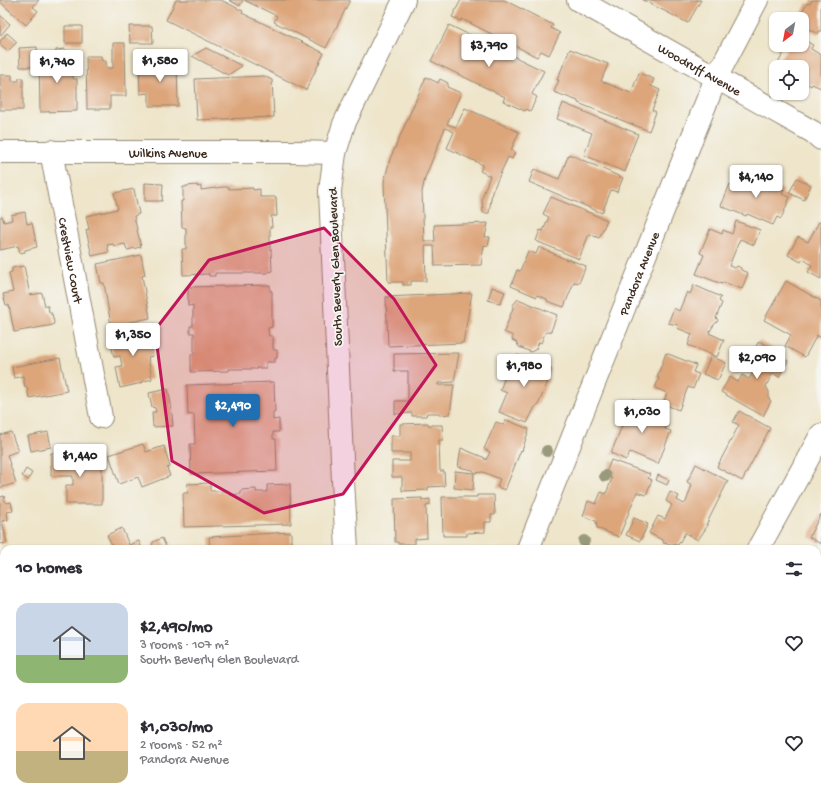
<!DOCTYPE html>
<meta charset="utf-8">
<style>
body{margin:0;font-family:"Gochi Hand",sans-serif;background:#f2f2f3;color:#2b2b33;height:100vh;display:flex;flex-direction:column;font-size:15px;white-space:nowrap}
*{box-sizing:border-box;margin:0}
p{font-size:13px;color:#7c7c81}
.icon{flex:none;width:22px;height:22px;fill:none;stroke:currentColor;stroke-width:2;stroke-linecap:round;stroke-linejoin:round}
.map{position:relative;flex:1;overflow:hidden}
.sheet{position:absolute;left:0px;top:545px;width:821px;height:256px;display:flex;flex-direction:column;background:#fff;border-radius:12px 12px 0 0;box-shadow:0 1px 3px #0004}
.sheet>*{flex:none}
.needle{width:26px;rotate:212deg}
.fabs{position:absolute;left:769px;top:12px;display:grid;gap:8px}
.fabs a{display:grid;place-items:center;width:40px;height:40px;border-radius:8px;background:#fff;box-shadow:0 1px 3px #0004;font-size:20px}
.price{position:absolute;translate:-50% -34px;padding:0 9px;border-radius:4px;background:#fff;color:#222;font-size:13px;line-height:26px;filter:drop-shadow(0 1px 2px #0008)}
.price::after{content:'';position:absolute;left:50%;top:24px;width:12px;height:9px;margin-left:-6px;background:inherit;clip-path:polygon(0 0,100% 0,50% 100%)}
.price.active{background:#1f6fb2;color:#fff}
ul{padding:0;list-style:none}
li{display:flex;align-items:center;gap:12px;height:100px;padding:0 16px}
li span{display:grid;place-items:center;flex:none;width:112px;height:80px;border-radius:12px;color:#555}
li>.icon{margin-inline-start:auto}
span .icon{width:48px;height:48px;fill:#fffc;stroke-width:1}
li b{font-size:17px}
h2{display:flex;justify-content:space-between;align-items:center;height:48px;padding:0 16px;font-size:17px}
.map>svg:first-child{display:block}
</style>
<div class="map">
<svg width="821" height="801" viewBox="0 0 821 801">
<rect width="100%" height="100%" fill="#f6f6f2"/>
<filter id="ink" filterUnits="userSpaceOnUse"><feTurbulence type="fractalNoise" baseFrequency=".025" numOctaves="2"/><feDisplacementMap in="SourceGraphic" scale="8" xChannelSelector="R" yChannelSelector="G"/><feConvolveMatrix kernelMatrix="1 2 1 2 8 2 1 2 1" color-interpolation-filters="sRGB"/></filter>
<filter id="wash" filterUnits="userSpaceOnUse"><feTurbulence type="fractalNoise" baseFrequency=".012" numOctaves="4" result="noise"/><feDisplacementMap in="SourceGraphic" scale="16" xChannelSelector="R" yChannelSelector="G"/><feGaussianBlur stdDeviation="0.9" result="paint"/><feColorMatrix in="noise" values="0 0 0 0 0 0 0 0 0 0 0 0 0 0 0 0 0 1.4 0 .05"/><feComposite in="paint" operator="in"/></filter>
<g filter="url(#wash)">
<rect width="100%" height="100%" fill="#eee5ca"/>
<g id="blocks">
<path fill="#dda57a" d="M0,0H39L33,7L38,11L26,25L0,2Z
M176,0H221L243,11L242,13L324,53L306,90L166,20Z
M229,0H243L240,6Z
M244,0H350L326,48L274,22L277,16Z
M461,0H504L553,25L551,28L560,33L549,55L541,51L537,57L462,19L461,21L452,17Z
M643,0H701L688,23Z
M812,0H821V31H819L818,34L802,26V20L805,14L802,13L807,3L810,4Z
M0,15L10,24L0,36Z
M449,25L544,71L532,94L537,97L530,111L526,109L525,111L503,101L505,97L431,61Z
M65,26H82V43H65Z
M129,26H152L153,43H130Z
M7,33L17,42L8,51L0,44V41Z
M802,39L813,45L811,49L821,55V88L812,84L811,86L802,81V67H776L783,54H784L789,45H802Z
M113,43H125L126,96H110V109H87L86,56H101L102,61H106V68H113Z
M37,47L38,67H20L19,48Z
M206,48L242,66L228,75L192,56Z
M65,49L66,71L73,70V79H77V111L40,112L39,54L56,53V50Z
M570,49L608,64L601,81L631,93L639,73L654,79L651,86L660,90L652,110L656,112L649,131L578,103V101L554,92L559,80H557Z
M177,62L178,106H149V93L140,94L139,63Z
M0,75H12V81H19V78H23V110H0Z
M264,76L272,80L274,117L197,120L195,79Z
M426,77L438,83L440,79L448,83L447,87L461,93L447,124L456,127L465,108L519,132L511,150L515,152L512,159L508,157L492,192L489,213H483L482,199L485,189L490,176L480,171L483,165L447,148L454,132L445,128L425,178L422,192L424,241H435L434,225L488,223L485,237H490L488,246L484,245L481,265L435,266L434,246H425L426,281H411V285H403V282H388L384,182L390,159Z
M563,103L638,134L629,157L630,158L625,172L584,155L592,133L557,119Z
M569,154L623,178L617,192L611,190L602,213L529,182L534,169L559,179Z
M738,172L784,190L782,194L790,197L781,219L777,217L773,225L747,214L746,216L721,206L730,184L732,185Z
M797,178L811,185L804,200L789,193Z
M145,183L163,184L162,201H145Z
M198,185L197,187L201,186V190L223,187H229V189L253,188V190L260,189V197H276L277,216H271L272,227H270V250L271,249L272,271L268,272V273H215V276H209V274L183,275L182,249H186V228L182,227L181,201H183V187H186V186Z
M134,189L139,214L134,216L141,247L127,250L125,244L114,246L113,244L107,245L109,252L92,256L86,230L89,229L86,216L118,209L114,193Z
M551,197L607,220L599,238L589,234L579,259L536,241L540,230L543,231L549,217L543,214Z
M25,212L27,224L32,223L37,247L25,250V252L20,253L18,246L0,250V217L2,216L4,222L12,220L11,215Z
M736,221L760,230L754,245L740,239L729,266L735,268L737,266L741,268V270L748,273L742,289L723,282L722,284L696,274L704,255L700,253L710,229L722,234L723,230L732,234Z
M819,222L821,223V279L808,272L812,265L803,259L801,262L788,255L798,237L808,242Z
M539,247L567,260L568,259L586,266L579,283L574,282L564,307L547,301V299L537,295V297L511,286L517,270L520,271L528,251L536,254Z
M141,255L145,275L142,276L150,318L111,326L104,283H101L97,264Z
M24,266L30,295L42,293L45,306H48L49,312H51V315L52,314L54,322L53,325L14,332L9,305H6L3,294L13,292L9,273L12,272V268Z
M786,281L821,301V338L817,335L805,357L785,346L791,335L764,320Z
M270,285V291H272V327L268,328L269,336H273V348L274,350H277V358H275V362H266V368H256L257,369H229V371L191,372V354H194V333H190V326H193V305L188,306V287Z
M694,285L721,297L719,301L722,303L716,318L718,320L717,322L713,326L709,333L724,340L717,357L688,345L692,334L677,328L678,325L668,323L674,308L679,311L687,292L690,294Z
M492,287L505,292L500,304L488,300Z
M472,293L463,343L388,346L386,297Z
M518,299L557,315L551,331L545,333L541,343L539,342L536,349L531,352L519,347L516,342L512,340L513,336L504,332L513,308V305Z
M150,328L153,346H151L153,356L148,357L152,379L141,382L142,383L120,388L116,367L122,366L120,356L114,357L109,335L118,333L119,336Z
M759,341L778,351L776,354L788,361L779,377L773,373L766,386L769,392V399L771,401L763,416L721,392L730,377L738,382L742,375L749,379L758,364L749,359Z
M459,353L454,382L438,383V385H454L450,414L439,415V413H427L426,416H412V413L395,414V401H408V371H394V354Z
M666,353L696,365L693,372L699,374L693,389L688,387L679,410L663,404L667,393L655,388L659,378L657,377Z
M517,355L551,369L547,379H549L538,405H536L527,423L499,412L507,393L500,390L509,366L512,367Z
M711,356L726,363L718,380L703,374Z
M60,358L67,391L29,398L27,387H25L23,376L14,378L12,367Z
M274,382L275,412H273V420L279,419V432H273V439H276L277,471L191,474L190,444H195L194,414L188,415L187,385Z
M168,389L171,404L173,426L153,427L152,412H156L155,408L152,407L149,393Z
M633,399L662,411L659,419L668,423L665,429L671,431L658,464L630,452L626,460L611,453Z
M739,411L770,428L742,481L717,467L739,425L733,422Z
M506,420L529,429L522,451L521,450L505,490L497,487L500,479L483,472L475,473L473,470L458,467L461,448L485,458L484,459L486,460L490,452L484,449L496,422L504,425Z
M428,423V425H442L443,440H439L440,471H444L445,486L428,487V490L402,491V477H392V461H410V453H391V436H400V424Z
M11,432L18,451L7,455L16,483L0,488V435Z
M48,432L51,447L31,451L28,436Z
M143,444L146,452L164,446L170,467L167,468L170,476L142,487L138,477L119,484L109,455Z
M51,453H67V461H75V459H81V457H102V504H66V485H73V476H51Z
M611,460L650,474L648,478L652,480L646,495L637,492L619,537L597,528L596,521L583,516L588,501L596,504L601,492L606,494L612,478L605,475Z
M696,464L728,481L706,525H708L698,540L685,533L678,545L663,543L664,541L649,533L658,516L665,519L672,505L666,501L670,492L679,496L677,500L684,504L686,502L692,485L687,482Z
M26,469L32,473L28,480L22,476Z
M455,471L474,473L473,490L454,488Z
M658,475L669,480L667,485L656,480Z
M210,483V491H229L230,495L241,494V490L256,489V492H267V485L290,484L291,524L184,527L183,493H188L187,484Z
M477,495H494L495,515H491V522H485V532L467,533V536H443L442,497H477Z
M4,496L6,503L11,502L13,511L7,512L8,520L2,521L7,543L0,544V497Z
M422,498V500L430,499V505L426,506L427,538L415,539V544H398V542H395L394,499Z
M821,514V544L809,537Z
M634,518L648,524L640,541L626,535Z
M122,528L129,545L139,541L142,549H114L107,535Z
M291,532V543H293V549H210L209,537Z
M162,538L167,549H152L153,542Z
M0,567H4V597H0Z
M817,623L821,624V666H817Z
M4,641V686L1,688L0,687V644Z
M817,671L820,672L819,679H821L819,712H817Z
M4,781V797H21L17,801H0V784Z
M30,797H53L54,799L53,800L54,801H28L32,798Z
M60,797H116L120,801H93L91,798L88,801H63Z
M216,797H256L255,801H228Z
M457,797H499L498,800L496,801H483Z
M539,797H588V801H538Z
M747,797H791L790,801H774L747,798Z"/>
</g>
</g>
<g filter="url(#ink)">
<use href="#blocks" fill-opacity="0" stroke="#948874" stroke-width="1"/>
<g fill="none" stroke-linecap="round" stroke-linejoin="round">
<g stroke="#948874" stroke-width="24">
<g id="minor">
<path id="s1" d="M578,0L813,132L821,139"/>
<path id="s2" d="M51,151L101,417"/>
<path id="s3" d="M0,152H294L335,153"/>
<path id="s4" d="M528,549L716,78L757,0"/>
<path d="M758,549L821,435"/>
<path d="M817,590L821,591"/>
<path d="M0,744L4,741"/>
<path d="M665,801L666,797"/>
</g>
</g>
<g stroke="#948874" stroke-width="24">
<path id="major" d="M347,549L343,481L330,191L335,153L344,124L404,0
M317,801L318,797"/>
</g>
<use href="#minor" stroke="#fff" stroke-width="22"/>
<use href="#major" stroke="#fff" stroke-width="22"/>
</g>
<g fill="#99997c">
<circle cx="547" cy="451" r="6"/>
<circle cx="605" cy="476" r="6"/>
<circle cx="584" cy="541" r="6"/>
</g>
</g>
<path fill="#c2185b" fill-opacity="0.2" stroke="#c2185b" stroke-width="3" stroke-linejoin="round" d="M324,228L394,299L436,365L343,494L264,513L172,461L155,330L209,260Z"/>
<g text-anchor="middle" stroke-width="3.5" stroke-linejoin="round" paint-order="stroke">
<g font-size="13" fill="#3b2a1e" stroke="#f6f6f2">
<text dy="5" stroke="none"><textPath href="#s1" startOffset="140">Woodruff Avenue</textPath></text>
<text dy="5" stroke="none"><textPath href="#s3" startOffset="168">Wilkins Avenue</textPath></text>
<text dy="5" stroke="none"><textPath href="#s2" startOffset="111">Crestview Court</textPath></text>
<text transform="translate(334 267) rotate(-92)" y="5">South Beverly Glen Boulevard</text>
<text dy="5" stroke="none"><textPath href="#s4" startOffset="297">Pandora Avenue</textPath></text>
</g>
</g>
</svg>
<div class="fabs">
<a><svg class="needle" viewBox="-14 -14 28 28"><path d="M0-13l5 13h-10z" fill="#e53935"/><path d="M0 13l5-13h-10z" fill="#7c7c81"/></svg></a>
<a><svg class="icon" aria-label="locate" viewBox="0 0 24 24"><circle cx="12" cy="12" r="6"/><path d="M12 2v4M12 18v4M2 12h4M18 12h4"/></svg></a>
</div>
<b class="price" style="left:489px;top:68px">$3,790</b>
<b class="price" style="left:160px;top:83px">$1,580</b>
<b class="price" style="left:57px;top:84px">$1,740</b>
<b class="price" style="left:756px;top:199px">$4,140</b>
<b class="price" style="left:133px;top:357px">$1,350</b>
<b class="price" style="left:757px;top:380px">$2,090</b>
<b class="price" style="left:524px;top:388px">$1,980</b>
<b class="price active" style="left:233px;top:428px">$2,490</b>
<b class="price" style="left:642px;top:434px">$1,030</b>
<b class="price" style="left:80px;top:478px">$1,440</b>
<section class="sheet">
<h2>10 homes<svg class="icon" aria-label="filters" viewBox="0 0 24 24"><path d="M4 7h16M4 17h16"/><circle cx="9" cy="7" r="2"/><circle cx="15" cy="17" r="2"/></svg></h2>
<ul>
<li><span style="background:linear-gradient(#c9d6e8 65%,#8fb573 0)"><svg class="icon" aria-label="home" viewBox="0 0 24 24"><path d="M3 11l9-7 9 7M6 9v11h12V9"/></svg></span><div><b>$2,490/mo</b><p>3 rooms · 107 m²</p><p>South Beverly Glen Boulevard</p></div><svg class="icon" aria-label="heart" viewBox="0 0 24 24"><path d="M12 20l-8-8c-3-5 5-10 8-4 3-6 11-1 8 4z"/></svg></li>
<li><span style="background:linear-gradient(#ffd9b3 60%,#c2b280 0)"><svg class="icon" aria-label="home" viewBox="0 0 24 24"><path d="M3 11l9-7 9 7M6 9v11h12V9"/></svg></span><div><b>$1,030/mo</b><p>2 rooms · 52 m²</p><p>Pandora Avenue</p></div><svg class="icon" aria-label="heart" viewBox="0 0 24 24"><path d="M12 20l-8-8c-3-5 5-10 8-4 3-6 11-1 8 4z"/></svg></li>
</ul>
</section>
</div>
